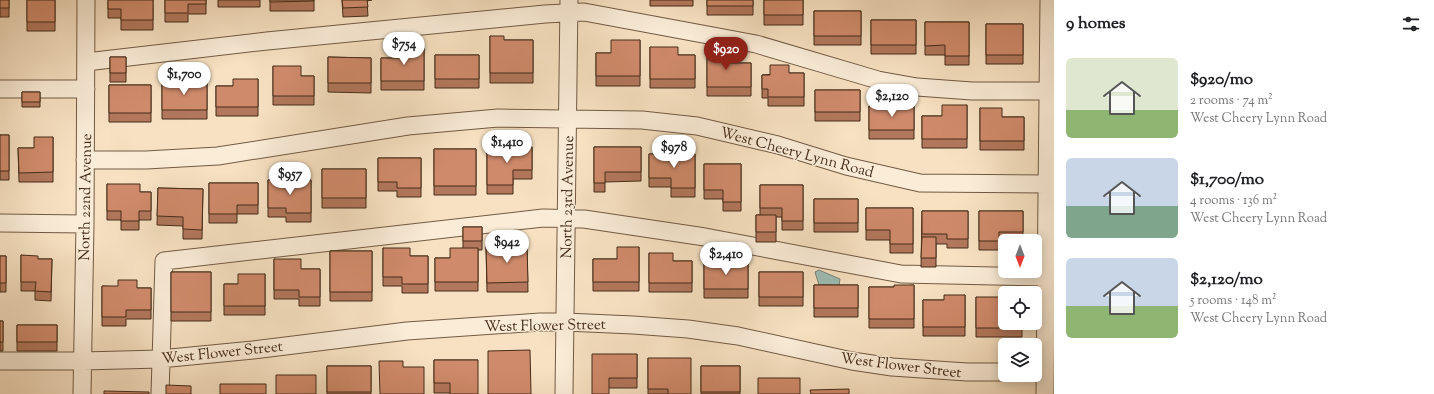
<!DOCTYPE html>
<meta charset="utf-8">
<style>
body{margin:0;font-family:"Sorts Mill Goudy",serif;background:#f2f2f2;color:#202124;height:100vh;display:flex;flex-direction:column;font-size:15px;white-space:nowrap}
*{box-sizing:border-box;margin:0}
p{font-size:13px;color:#757577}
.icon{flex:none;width:22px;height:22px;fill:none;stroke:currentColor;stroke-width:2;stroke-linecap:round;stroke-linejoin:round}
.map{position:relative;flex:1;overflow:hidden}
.panel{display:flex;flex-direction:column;background:#fff;width:380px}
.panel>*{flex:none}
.needle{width:26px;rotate:180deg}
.controls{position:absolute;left:998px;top:234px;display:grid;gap:8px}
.controls a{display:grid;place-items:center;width:44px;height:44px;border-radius:6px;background:#fff;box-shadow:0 2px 10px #0003;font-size:20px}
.price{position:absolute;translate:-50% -34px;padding:0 9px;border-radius:14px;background:#fff;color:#222;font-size:13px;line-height:26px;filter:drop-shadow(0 1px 2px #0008)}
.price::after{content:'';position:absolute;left:50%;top:24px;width:12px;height:9px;margin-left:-6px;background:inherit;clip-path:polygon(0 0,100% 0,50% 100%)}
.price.current{background:#8f2418;color:#fff}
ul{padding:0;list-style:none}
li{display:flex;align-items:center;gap:12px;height:100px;padding:0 12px}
li span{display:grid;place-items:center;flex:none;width:112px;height:80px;border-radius:6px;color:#555}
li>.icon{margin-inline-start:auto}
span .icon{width:48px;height:48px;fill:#fffc;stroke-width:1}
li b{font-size:17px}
h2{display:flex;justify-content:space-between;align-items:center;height:48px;padding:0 12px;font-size:17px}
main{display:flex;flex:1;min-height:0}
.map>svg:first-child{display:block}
</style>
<main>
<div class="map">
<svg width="1054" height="394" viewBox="0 0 1054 394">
<rect width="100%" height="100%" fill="#f7e1c2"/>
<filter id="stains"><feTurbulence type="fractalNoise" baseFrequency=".005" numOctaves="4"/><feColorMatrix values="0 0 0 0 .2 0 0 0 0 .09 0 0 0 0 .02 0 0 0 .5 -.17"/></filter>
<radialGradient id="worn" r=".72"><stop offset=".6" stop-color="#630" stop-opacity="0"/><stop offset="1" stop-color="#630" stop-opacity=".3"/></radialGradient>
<path fill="#9dbdb5" stroke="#7a8377" d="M819,270L840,279L839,286L834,287L833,285H819L815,272Z"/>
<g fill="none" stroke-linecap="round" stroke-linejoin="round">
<g stroke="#725a43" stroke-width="19">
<path id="minor" d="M86,62L267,41L545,14L584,12L724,38L756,44L878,80L917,87L972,91H1048
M0,89H86
M85,160H146L218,156L408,126L498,118L642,120L697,126L778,145L846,166L920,183L1047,184L1054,182
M0,223L85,224
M0,361H83L160,359L253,350L407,331L540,322H565L633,325L688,329L738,336L852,361L892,367L967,372H1005
M82,394L85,224L86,0
M160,394L164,261L543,218L584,219L705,237L901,274L1046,277L1054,274
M564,394L569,0
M1045,394L1049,0"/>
</g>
<use href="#minor" stroke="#faecd7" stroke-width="17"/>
</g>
<path fill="#b2775c" stroke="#452d19" d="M0,0H9V17H0Z
M27,0H55V31H27Z
M108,0H153V30H121V18H108Z
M165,0H206V14H188V22H165Z
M218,0H260V7H218Z
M270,0H314V11H270Z
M342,0H372L367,1L368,16L343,17Z
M650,0H693V6H650Z
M707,0H753V15H707Z
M764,0H803V25H764Z
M814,11H861V45H814Z
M871,20H916V54H871Z
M925,22H969V65H945V55H925Z
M986,24H1023V64H986Z
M490,36L504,40H533V83H490Z
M640,40V86H596V53H611Z
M650,47L678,55H695V88H650Z
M424,48V90H381V58H402Z
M707,48L728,63H751V96H707Z
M435,55H479V88H435Z
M110,57H126V82H110Z
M328,57L371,58V93L328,92Z
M273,66L301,76H314V105H273Z
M789,73H804V106H768V98H762V75Z
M258,79V116H216V86H233Z
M162,81H207V119H162Z
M109,85H151V122H109Z
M815,90H860V121H815Z
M22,92H40V107H22Z
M967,105V148H922V116H942Z
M869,106H914V139H869Z
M980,108L1002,117H1024V150H980Z
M0,135H9V180H0Z
M53,137V182H19L18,148H34Z
M487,147H532V179H513V194H487Z
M594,147H641V181L605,182V192H594Z
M434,149H476V195H434Z
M649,154H695V197H671V187H649Z
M378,158H421V197H397V191H378Z
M704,164H741V211H723V199H704Z
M322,169H366V208H322Z
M268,180H311V222H286V217H268Z
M209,183H258V214H237V223H209Z
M107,184L140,192H151V220H139V230H121V220H107Z
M760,185H803V230H782V217H776V242H756V215H760Z
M158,188L203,189L202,239H183V226L157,225Z
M814,199H858V232H814Z
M866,208H913V253H890V240H866Z
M922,211H968V248H947V244H936V267H921Z
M979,211H1023V241L999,242V250H979Z
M463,227H482V250H478V291H435V258H450L463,248Z
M486,246H527L528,292H487Z
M639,247V291H593V259H617Z
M383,248L410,256H428V293H402V286H383Z
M330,251H372V301H330Z
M649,253L673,261H692V292H649Z
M21,255L38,259H52L51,301L35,300V291H21Z
M0,256H6V292H0Z
M274,259L301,269H320V306H299V299H274Z
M704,264H748V298H704Z
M171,272H211V321H171Z
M759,272H803V306H759Z
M265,274V315H224V284H238Z
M814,285H858V317H814Z
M914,285V328H869V287H894Z
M102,286L137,288H151V319H126V326H102Z
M965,295V336H923V300H944Z
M976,297L1022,323V337H976Z
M0,321H3V351H0Z
M17,325H57V351H17Z
M637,354V388H609L592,394Z
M648,358L691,394H648Z
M434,360H478L450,393H434Z
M327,366H371V394H327Z
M701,366H740V394H701Z"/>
<path fill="#cf8a6b" stroke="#452d19" d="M0,0H9V8H0Z
M27,0H55V22H27Z
M108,0H153V20H121V9H108Z
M165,0H206V4H188V13H165Z
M270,0H314V1L270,2Z
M342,0H367L368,7L343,8Z
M707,0H753V6H707Z
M764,0H803V15H764Z
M814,11H861V36H814Z
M871,20H916V45H871Z
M925,22H969V56H945V45L925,46Z
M986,24H1023V55H986Z
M490,36H504V40H533V73H490Z
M611,40H640V76H596V53H611Z
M650,47H678V55H695V79H650Z
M402,48H424V81H381V58H402Z
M707,48H728V63H751V87H707Z
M435,55H479V79H435Z
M110,57H126V73H110Z
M328,57L371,58V83H328Z
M770,65H789V73H804V97H768V89H762V75H770Z
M273,66H301V76H314V96H273Z
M233,79H258V107H216V86H233Z
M162,81H207V110H162Z
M109,85H151V113H109Z
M815,90H860V112H815Z
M22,92H40V102H22Z
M942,105H967V139H922V116H942Z
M869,106H914V130H869Z
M980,108H1002V117H1024V141H980Z
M0,135H9V171H0Z
M34,137H53V172L19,173L18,148H34Z
M487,147H532V170H513V185H487Z
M594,147H641V172H605V183H594Z
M434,149H476V186H434Z
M649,154H695V188H671V178H649Z
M378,158H421V188H397V182H378Z
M704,164H741V202H723V190H704Z
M322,169H366V198H322Z
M268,180H311V213H286V208H268Z
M209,183H258V205H237V214H209Z
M107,184H140V192H151V211H139V221H121V211H107Z
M760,185H803V221H782V208H760Z
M158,188L203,189L202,230L183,229V217L157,216Z
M814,199H858V223H814Z
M866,208H913V244H890V230H866Z
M922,211H968V239H947V234H922Z
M979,211H1023V232H999V241H979Z
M756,215H776V232H756Z
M463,227H482V241H463Z
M922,237H936V258H921Z
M486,246H527L528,282L487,283Z
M617,247H639V282H593V259H617Z
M383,248H410V256H428V284H402V277H383Z
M450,248H478V282H435V258H450Z
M330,251H372V292H330Z
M649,253H673V261H692V283H649Z
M21,255L38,256V259H52L51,292L35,291L36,282H21Z
M0,256H6V283H0Z
M274,259H301V269H320V297H299V290H274Z
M704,264H748V289H704Z
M171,272H211V312H171Z
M759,272H803V297H759Z
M238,274H265V306H224V284H238Z
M118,280H137V288H151V310H126V317H102V286H118Z
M814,285H858V308H814Z
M894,285H914V319H869V287H894Z
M944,295H965V327H923V300H944Z
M976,297H1005V323H1022V328H976Z
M0,321H3V342H0Z
M17,325H57V342H17Z
M530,350L531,394H488V351Z
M592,354H637V378H609V394H592Z
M648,358H691V394H668V389H648Z
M434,360H478V394H450V383H434Z
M379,361H403V367H424V394H380Z
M327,366H371V392H327Z
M701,366H740V392H701Z
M276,375H316V394H276Z
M758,378H800V394H758Z
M220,384H266V394H220Z
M166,385L191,386V394H166Z
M849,389V394H811L810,390Z
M104,391L149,392V394H104Z"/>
<g text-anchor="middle" stroke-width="3" stroke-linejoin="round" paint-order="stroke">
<g font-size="15" fill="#452d19" stroke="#faecd7">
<text transform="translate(797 152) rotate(15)" y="5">West Cheery Lynn Road</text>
<text transform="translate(85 197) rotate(-89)" y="5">North 22nd Avenue</text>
<text transform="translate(567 197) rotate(-89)" y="5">North 23rd Avenue</text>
<text transform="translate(545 325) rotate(-1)" y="5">West Flower Street</text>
<text transform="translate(222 352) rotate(-6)" y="5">West Flower Street</text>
<text transform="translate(901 365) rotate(7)" y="5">West Flower Street</text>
</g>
</g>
<rect width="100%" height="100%" filter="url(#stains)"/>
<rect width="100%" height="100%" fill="url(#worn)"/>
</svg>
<div class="controls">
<a><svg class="needle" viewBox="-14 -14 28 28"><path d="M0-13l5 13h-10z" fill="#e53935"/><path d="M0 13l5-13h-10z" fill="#757577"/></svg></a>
<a><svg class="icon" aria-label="locate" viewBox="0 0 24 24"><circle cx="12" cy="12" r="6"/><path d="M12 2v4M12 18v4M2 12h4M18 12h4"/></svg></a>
<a><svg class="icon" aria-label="layers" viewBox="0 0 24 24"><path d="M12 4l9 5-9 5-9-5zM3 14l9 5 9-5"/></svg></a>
</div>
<b class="price" style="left:404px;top:66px">$754</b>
<b class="price current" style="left:726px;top:71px">$920</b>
<b class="price" style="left:184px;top:96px">$1,700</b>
<b class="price" style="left:892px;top:118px">$2,120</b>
<b class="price" style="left:507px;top:164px">$1,410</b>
<b class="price" style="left:674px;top:169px">$978</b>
<b class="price" style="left:290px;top:196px">$957</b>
<b class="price" style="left:507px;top:264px">$942</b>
<b class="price" style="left:726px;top:276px">$2,410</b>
</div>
<section class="panel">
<h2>9 homes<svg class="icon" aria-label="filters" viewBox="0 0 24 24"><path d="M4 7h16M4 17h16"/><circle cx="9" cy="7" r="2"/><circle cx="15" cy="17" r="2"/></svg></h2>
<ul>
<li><span style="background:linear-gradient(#dfe7d0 65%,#8fb573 0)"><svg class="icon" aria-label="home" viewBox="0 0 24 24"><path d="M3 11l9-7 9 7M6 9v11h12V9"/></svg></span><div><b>$920/mo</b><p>2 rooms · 74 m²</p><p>West Cheery Lynn Road</p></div></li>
<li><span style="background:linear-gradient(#c9d6e8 60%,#7fa58c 0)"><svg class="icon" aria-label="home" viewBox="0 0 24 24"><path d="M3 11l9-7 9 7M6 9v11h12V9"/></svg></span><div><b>$1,700/mo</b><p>4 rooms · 136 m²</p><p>West Cheery Lynn Road</p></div></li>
<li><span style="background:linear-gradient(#c9d6e8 60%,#8fb573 0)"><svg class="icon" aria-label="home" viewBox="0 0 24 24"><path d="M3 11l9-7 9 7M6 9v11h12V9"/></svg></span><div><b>$2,120/mo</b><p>5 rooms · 148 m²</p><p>West Cheery Lynn Road</p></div></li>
</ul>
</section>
</main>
